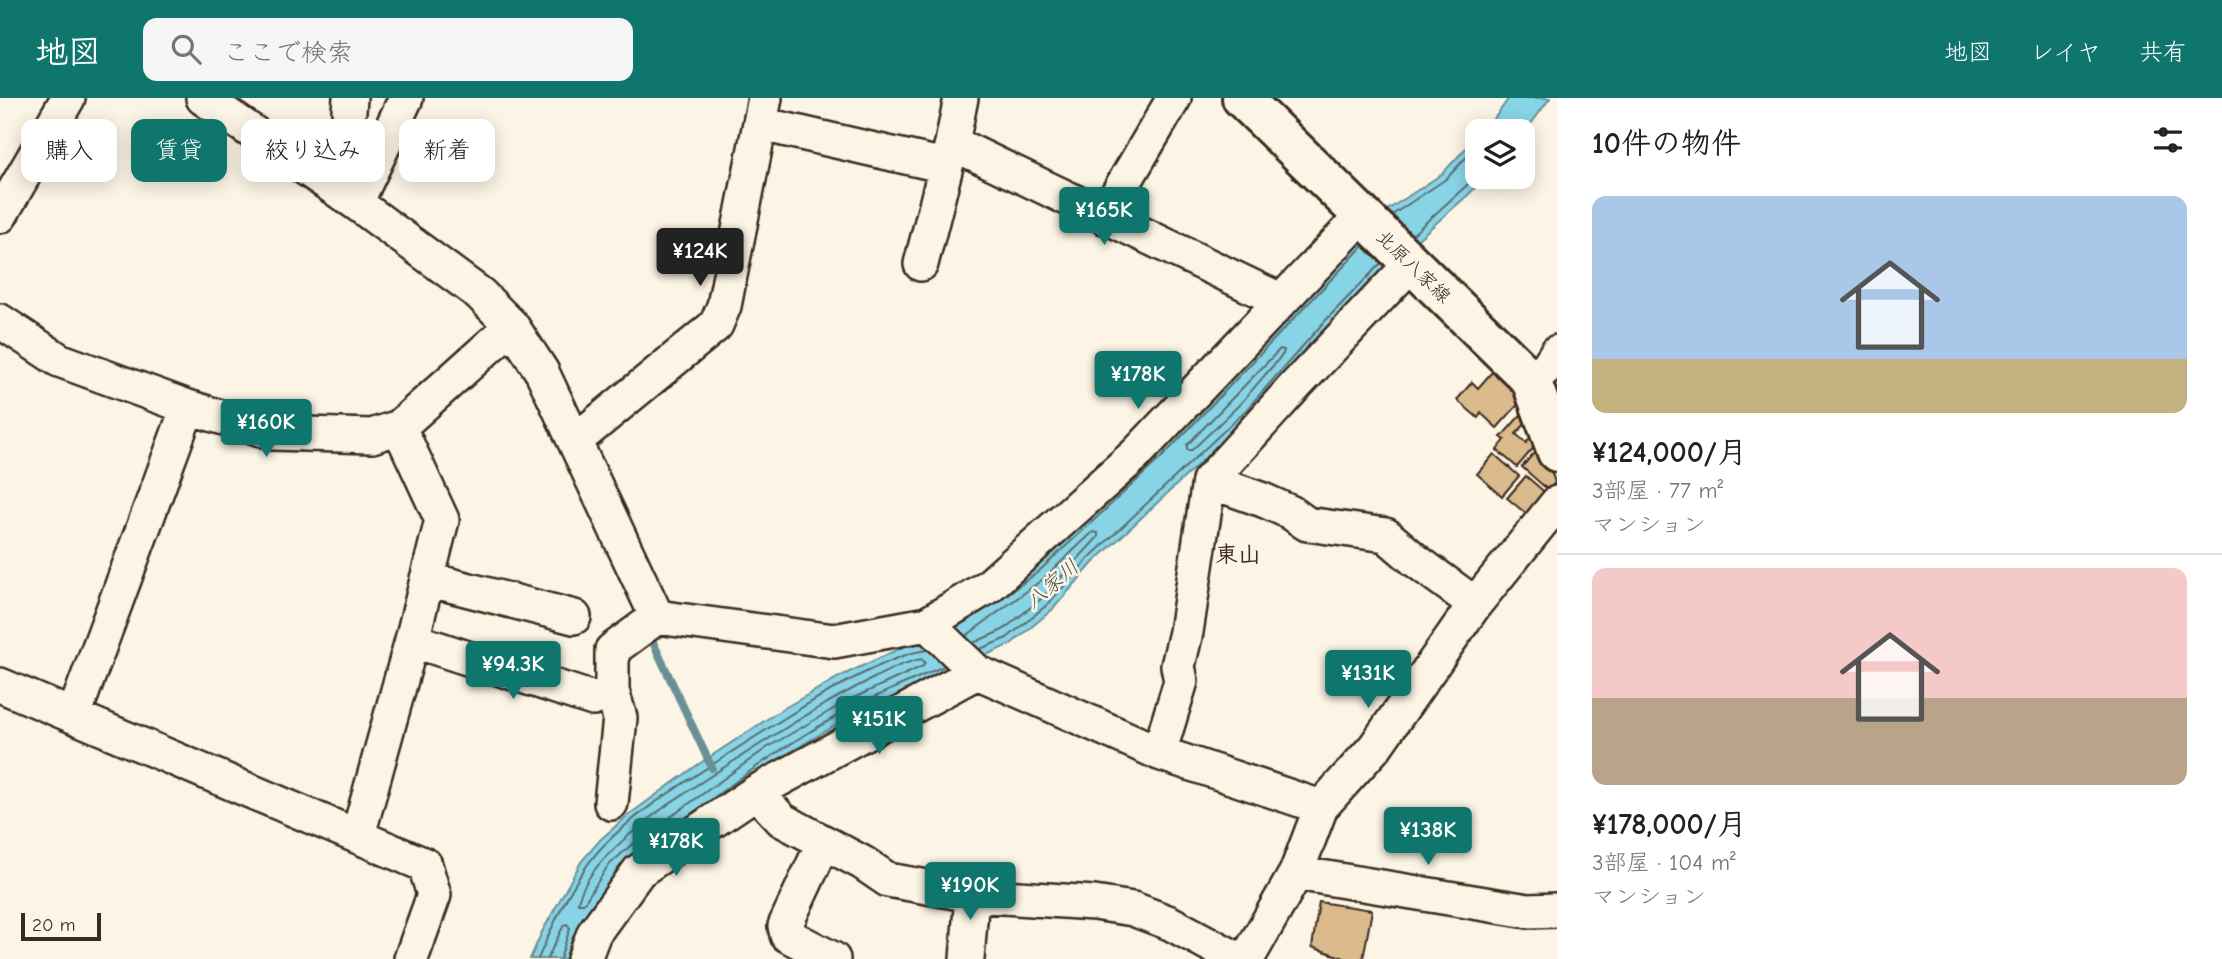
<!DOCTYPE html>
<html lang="ja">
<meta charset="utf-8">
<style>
body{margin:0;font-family:"Comic Neue","Klee One",sans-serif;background:#f6f6f6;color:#222;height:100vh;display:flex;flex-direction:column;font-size:26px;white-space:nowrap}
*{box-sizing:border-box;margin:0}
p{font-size:23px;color:#767676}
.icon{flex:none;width:38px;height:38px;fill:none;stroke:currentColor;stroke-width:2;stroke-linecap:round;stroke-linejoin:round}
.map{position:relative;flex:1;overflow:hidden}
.drawer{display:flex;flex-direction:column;background:#fff;width:665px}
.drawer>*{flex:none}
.top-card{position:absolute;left:21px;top:21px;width:665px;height:63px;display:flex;gap:14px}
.buttons{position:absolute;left:1465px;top:21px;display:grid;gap:14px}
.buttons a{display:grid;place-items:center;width:70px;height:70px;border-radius:14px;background:#fff;box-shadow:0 4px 18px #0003;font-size:35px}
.scale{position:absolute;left:21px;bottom:18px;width:80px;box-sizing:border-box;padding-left:7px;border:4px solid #3b2a1e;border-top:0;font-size:19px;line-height:24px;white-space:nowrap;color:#3b2a1e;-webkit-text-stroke:5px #fcf5e5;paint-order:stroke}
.price{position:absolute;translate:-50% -60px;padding:0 16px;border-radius:7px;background:#0f766e;color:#fff;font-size:23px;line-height:46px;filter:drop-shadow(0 2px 4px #0008)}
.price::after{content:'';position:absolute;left:50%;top:42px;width:21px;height:16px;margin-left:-10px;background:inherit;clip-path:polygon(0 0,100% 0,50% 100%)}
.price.on{background:#222;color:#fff}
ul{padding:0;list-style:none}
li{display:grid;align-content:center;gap:14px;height:371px;padding:0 35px}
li+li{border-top:2px solid #e0e0e0}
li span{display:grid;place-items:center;height:217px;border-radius:14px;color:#555}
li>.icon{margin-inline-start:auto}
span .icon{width:126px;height:126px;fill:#fffc;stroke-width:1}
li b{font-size:30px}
h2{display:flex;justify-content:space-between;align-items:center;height:84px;padding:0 35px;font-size:30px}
.chip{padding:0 24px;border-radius:14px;background:#fff;box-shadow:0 4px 18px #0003;font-size:24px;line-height:63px}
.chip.on{background:#0f766e;color:#fff}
header{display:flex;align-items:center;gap:42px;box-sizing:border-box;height:98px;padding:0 35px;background:#0f766e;color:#fff}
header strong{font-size:33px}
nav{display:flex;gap:38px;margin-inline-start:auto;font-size:24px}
.search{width:490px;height:63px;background:#f6f6f6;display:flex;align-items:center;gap:18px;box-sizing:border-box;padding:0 24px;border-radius:14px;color:#767676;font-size:26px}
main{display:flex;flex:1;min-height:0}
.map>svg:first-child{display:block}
</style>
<header>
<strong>地図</strong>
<div class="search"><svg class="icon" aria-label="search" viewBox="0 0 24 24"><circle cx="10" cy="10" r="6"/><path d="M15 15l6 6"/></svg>ここで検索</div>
<nav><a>地図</a><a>レイヤ</a><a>共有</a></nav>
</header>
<main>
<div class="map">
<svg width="1557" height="861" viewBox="0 0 1557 861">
<rect width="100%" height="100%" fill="#fcf5e5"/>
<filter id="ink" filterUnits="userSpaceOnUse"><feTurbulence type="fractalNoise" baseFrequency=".0143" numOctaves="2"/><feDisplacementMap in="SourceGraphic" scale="14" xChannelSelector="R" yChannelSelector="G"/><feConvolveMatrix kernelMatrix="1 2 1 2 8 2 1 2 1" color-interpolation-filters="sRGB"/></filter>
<g filter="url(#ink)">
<path fill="#88d4e7" stroke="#699097" stroke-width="2" d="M1509,0H1550L1523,37L1522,33H1481L1496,18Z
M1477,38V79H1486L1468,97L1393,163L1252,316L1093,465L1053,511L1011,546L856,616L817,638L777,662L681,731L575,861H530L542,834L581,764L600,742L627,718L696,668L781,612L841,578L905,548L930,544L1328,176L1386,113L1442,76Z"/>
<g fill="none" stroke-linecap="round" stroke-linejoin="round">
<path stroke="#5a6e6e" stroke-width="2" d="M1392,117L1446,81L1477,48
M1412,137L1477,78
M1280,251L1284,252L1283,256L1240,306L1192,352H1187V347Z
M1005,498L1038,474L1162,359L1363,148
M966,538L1043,481L1093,434L1098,435V439L1042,500L1003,532L973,545
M980,551L1007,540L1048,506L1088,461L1246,312L1325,223L1381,165
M921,561L925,564L923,568L849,602L768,649L630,748L608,768L584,805H578C581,787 599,764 613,752C648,717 692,690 734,663C779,634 823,605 872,581C888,573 903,564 921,561Z
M691,716C743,678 794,640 852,610C882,595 913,582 944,568
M538,861C554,824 576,775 605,746C641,710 688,683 730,655C775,626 819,597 868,573C888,564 905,555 927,552
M547,861L564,827L567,826L570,830L560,861"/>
<path stroke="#699097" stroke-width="8" d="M651,540L712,670"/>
</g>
<path fill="#dbba8e" stroke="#3b2a1e" stroke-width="2" d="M1492,274L1523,301L1497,330L1481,315L1478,320L1457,302L1472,284L1478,290Z
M1526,311L1533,317L1516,336L1526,345L1536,334L1542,340L1517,369L1497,352L1505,342L1501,339Z
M1545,352L1555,385L1548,392L1522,369L1532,357Z
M1494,356L1519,378L1502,398L1477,376Z
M1526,378L1548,397L1529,418L1507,400Z
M1319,804L1372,812L1363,861H1347L1312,849Z"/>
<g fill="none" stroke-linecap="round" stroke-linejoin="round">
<g stroke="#3b2a1e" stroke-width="38">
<path id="minor" d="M203,0L356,105L480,196L512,228L542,274L657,519L834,543L927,526L989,488L1136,356L1362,118
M349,13L350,0
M761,26L945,68
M952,45L1280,202
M356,105L406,0
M0,118L68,0
M1104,119L1174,0
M921,166L952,45L961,0
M0,223L59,262L188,309L273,335L372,338L399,329L512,228
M1531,282L1548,268L1557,254
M575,343L716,227L724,208L765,0
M1209,383L1263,402L1290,414L1307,426L1386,437L1415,462L1475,506
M427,481L574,519
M927,526L977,574L1159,655L1321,709
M412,542L593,601L612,593
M0,587L425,767L434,797L411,861
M74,617L188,309
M1159,655L1181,583L1178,568L1186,534L1209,383L1297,286L1412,165
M756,694L782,722L863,765L888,782L972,797L1094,805L1133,811L1170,825L1237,861
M611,705L620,620L612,593V552L657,519
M358,737L412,542L442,422L399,329
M823,746L785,828L787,837L833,861
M1296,775L1528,813L1557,812
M584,861L594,835L639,773L756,694L977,574
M967,861L972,797
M1247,861L1296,775L1321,709L1375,649L1475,506L1557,405"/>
</g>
<g stroke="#3b2a1e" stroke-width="44">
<path id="major" d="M1242,0L1531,282L1557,354"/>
</g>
<use href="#minor" stroke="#fcf5e5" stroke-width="33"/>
<use href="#major" stroke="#fcf5e5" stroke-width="38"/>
</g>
</g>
<g text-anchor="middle" stroke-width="5" stroke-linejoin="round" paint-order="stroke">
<g font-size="19" fill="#3b2a1e" stroke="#fcf5e5">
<text transform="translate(1414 168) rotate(44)" y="7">北原八家線</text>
</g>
<g font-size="21" font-style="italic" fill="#4e5450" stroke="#fcf5e5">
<text transform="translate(1052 486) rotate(-41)" y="7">八家川</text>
</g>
<g font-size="23" font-weight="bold" fill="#3b2a1e" stroke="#fcf5e5">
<text x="1238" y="464">東山</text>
</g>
</g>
</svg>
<div class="buttons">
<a><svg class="icon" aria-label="layers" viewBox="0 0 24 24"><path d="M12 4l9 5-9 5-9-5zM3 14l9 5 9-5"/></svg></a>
</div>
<div class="scale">20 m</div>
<b class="price" style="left:1104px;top:149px">¥165K</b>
<b class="price on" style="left:700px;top:190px">¥124K</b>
<b class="price" style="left:1138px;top:313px">¥178K</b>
<b class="price" style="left:266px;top:361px">¥160K</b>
<b class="price" style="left:513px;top:603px">¥94.3K</b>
<b class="price" style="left:1368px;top:612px">¥131K</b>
<b class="price" style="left:879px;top:658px">¥151K</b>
<b class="price" style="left:1428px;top:769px">¥138K</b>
<b class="price" style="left:676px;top:780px">¥178K</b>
<b class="price" style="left:970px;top:824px">¥190K</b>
<div class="top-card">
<a class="chip">購入</a>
<a class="chip on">賃貸</a>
<a class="chip">絞り込み</a>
<a class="chip">新着</a>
</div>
</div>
<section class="drawer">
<h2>10件の物件<svg class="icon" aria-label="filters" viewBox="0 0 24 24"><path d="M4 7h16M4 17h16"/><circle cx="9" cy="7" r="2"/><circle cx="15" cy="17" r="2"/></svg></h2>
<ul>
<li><span style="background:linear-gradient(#a9c7e8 75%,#c2b280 0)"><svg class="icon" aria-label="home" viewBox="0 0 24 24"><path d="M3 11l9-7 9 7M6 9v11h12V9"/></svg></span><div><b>¥124,000/月</b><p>3部屋 · 77 m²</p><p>マンション</p></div></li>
<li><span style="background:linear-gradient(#f6c9c9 60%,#b9a48a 0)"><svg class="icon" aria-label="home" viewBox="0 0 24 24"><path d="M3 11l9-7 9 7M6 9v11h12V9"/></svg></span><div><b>¥178,000/月</b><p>3部屋 · 104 m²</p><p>マンション</p></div></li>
</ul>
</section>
</main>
